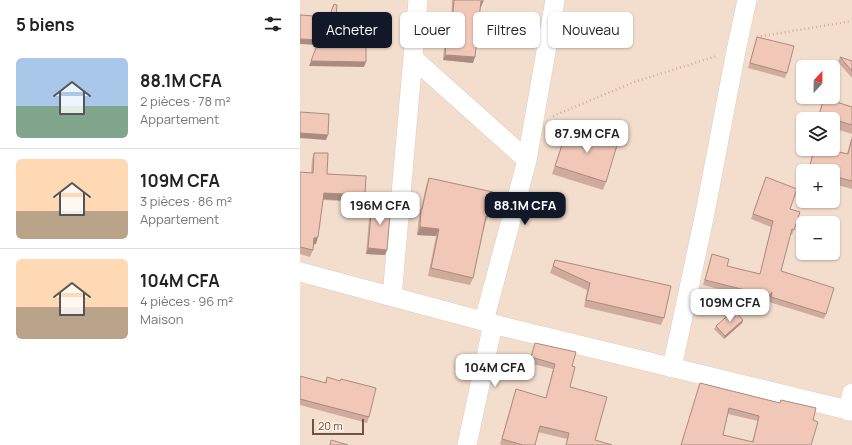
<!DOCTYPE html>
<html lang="fr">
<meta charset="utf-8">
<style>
body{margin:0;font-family:Manrope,sans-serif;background:#f2f2f2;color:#222;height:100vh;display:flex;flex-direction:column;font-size:15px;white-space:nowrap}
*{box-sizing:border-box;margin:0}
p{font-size:13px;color:#767676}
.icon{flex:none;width:22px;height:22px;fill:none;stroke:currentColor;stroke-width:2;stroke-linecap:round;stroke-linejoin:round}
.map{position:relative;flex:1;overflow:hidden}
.drawer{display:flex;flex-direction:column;background:#fff;width:300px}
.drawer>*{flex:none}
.guide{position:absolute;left:12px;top:12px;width:380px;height:36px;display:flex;gap:8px}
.needle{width:26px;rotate:22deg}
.buttons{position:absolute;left:496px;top:60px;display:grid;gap:8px}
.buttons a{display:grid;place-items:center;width:44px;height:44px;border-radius:6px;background:#fff;box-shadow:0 1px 3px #0004;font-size:20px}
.scale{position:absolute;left:12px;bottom:10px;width:52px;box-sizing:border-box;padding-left:4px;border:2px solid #725147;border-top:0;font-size:11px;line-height:14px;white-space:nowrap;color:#725147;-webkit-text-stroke:3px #fff2e5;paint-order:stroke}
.price{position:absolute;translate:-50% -34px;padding:0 9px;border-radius:8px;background:#fff;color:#222;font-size:13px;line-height:26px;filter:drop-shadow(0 1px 2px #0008)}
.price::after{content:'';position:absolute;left:50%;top:24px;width:12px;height:9px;margin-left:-6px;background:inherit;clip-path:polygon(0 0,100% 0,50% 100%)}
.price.active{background:#111827;color:#fff}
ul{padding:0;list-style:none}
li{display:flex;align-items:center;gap:12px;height:100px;padding:0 16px}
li+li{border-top:1px solid #e0e0e0}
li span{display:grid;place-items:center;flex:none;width:112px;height:80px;border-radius:6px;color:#555}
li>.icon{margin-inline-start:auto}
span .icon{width:48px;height:48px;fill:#fffc;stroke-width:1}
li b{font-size:17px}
h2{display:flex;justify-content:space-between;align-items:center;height:48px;padding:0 16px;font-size:17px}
.pill{padding:0 14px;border-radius:6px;background:#fff;box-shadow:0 1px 3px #0004;font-size:14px;line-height:36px}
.pill.active{background:#111827;color:#fff}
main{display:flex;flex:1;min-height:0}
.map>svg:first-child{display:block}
</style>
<main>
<section class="drawer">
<h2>5 biens<svg class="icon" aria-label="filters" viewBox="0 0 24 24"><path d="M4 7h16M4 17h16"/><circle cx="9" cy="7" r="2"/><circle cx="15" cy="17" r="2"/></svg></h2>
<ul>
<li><span style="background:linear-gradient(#a9c7e8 60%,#7fa58c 0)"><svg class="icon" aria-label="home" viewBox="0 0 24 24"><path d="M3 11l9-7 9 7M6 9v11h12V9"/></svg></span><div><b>88.1M CFA</b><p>2 pièces · 78 m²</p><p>Appartement</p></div></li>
<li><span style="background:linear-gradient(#ffd9b3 65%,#b9a48a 0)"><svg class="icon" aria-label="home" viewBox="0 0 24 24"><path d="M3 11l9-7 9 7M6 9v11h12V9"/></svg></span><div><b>109M CFA</b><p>3 pièces · 86 m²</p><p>Appartement</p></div></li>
<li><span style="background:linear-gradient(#ffd9b3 60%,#b9a48a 0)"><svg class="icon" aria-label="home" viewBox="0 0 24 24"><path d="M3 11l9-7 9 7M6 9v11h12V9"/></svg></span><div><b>104M CFA</b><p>4 pièces · 96 m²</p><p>Maison</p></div></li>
</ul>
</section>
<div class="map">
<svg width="552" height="445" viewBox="0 0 552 445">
<rect width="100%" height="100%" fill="#fceddf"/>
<path fill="#f3decd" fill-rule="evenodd" d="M0,0H552V445H0ZM503,67H533V97H503ZM503,119H533V149H503ZM503,171H533V201H503ZM503,223H533V253H503Z"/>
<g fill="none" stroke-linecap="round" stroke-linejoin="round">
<g stroke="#e2cabe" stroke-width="20">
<path id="street" d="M113,58L227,160
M0,272L209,328L552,411
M92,297L118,0
M184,321L227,160L255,0
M372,368L405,213L436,51L447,0
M548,411L552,393
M167,445L193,324"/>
</g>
<path stroke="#d5ab9a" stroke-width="2.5" stroke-dasharray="1 3" stroke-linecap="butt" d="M457,37L552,21
M253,116L334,82L417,56"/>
<use href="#street" stroke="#fff" stroke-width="19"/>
</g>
<path fill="#cfab9d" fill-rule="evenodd" d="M152,0H183L181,7H180L173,63L143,60L144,48L130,47V44L125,43L127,26L129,21L151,24Z
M457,37L487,73L485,78L448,68Z
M540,57L552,61V78L538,62Z
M524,98L552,107V134L533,128V119H517Z
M266,133L313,144L306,182L303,190L252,174Z
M552,136V189L533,184V171H508L514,149H526L547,154Z
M14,153L27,174L65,195L63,202L23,200L16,244H13V250L10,257L0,254V172L11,173L12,159Z
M466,177L490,209L500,212L492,235L490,234L481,271L526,314L524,319L469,302L470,298L467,301L403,285L412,254L427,266L460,274L471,227L451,219Z
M129,178L188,217L185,224L173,278L170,285L128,276L136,236L117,235L119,216L121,209L126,186Z
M72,202L85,255L66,254L70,207Z
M255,260L364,318L361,325L284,307L287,290L250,273Z
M443,320L442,323L424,339L414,329L416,326Z
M235,343L272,366L270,387L295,440L312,445H266L267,439L238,432L235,445H202L200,444L216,389L246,398L253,369L229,363Z
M0,376L25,383L27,377L69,417L67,423L0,405Z
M400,383L480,403L481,400L513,420L511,445H381ZM428,414L458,421L452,442L423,435Z"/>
<path fill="#a98b80" d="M181,1L183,2L181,7H179Z
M127,38H132L130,44L125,43Z
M0,39L19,40L18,45L0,44Z
M132,42L146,43L144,48L130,47Z
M145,55L175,57L173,63L143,60Z
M11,61L66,62L64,67L9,66Z
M0,133L28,135L26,140L0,138Z
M24,193L65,195L63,202L22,199Z
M120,227L139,229L136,236L117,235Z
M18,237L16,244L12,245L14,238Z
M68,248L87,250L85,255L66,254Z
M472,292L470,298L467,301L469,296Z
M443,320L442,323L424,339L425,336Z"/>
<path fill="#f1c7b7" stroke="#a98b80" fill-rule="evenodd" d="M154,0H183V2L181,1L175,57L145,55L146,43L132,42V38H127L129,21L152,24Z
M34,4L37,5L34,41H66V62L11,61L19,40L0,39V15L29,17Z
M457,37L494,46L487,73L450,63Z
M540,57L552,61V71Z
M524,98L552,107V125L519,115Z
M0,112L29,114L28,135L0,133Z
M281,128L315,139L313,144L317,145L306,182L255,166L266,133H268V131L279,134Z
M552,139V181L533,176V171H511L509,170L514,149H526L548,154Z
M14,153H28L27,174L66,176L65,195L24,193L18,237L14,238L13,250L0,247V172L13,173Z
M466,177L497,189L490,209L500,212L494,230L492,229L481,271L534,288L526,314L471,297L472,292L469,296L405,280L412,254L429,259L427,266L460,274L473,221L453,214Z
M129,178L193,192L188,217L186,216L173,278L131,268L139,229L120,227L121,209H122Z
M72,202L91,203L87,250L68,248Z
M255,260L371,286L364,318L286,300L290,283L253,266Z
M434,310L443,320L425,336L416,326Z
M235,343L276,352L272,366L275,367L270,387L307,397L295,440L312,445H266L269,433L240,426L235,445H223L202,439L216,389L246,398L255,364L231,357Z
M0,376L26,383L27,377L40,381L41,379L76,388L69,417L0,399Z
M400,383L480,403L481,400L516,408L513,420L518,422L511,445H381ZM429,408L459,416L453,442L423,435Z
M31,440L48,445H30Z"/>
</svg>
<div class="buttons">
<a><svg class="needle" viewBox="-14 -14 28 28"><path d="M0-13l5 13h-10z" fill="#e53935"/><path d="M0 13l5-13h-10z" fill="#767676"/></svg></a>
<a><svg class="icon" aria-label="layers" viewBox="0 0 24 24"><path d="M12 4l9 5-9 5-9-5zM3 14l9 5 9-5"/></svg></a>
<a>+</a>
<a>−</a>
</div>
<div class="scale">20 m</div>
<b class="price" style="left:287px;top:154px">87.9M CFA</b>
<b class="price" style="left:80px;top:226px">196M CFA</b>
<b class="price active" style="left:225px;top:226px">88.1M CFA</b>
<b class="price" style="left:430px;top:323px">109M CFA</b>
<b class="price" style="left:195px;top:388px">104M CFA</b>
<div class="guide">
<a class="pill active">Acheter</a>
<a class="pill">Louer</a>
<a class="pill">Filtres</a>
<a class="pill">Nouveau</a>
</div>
</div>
</main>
